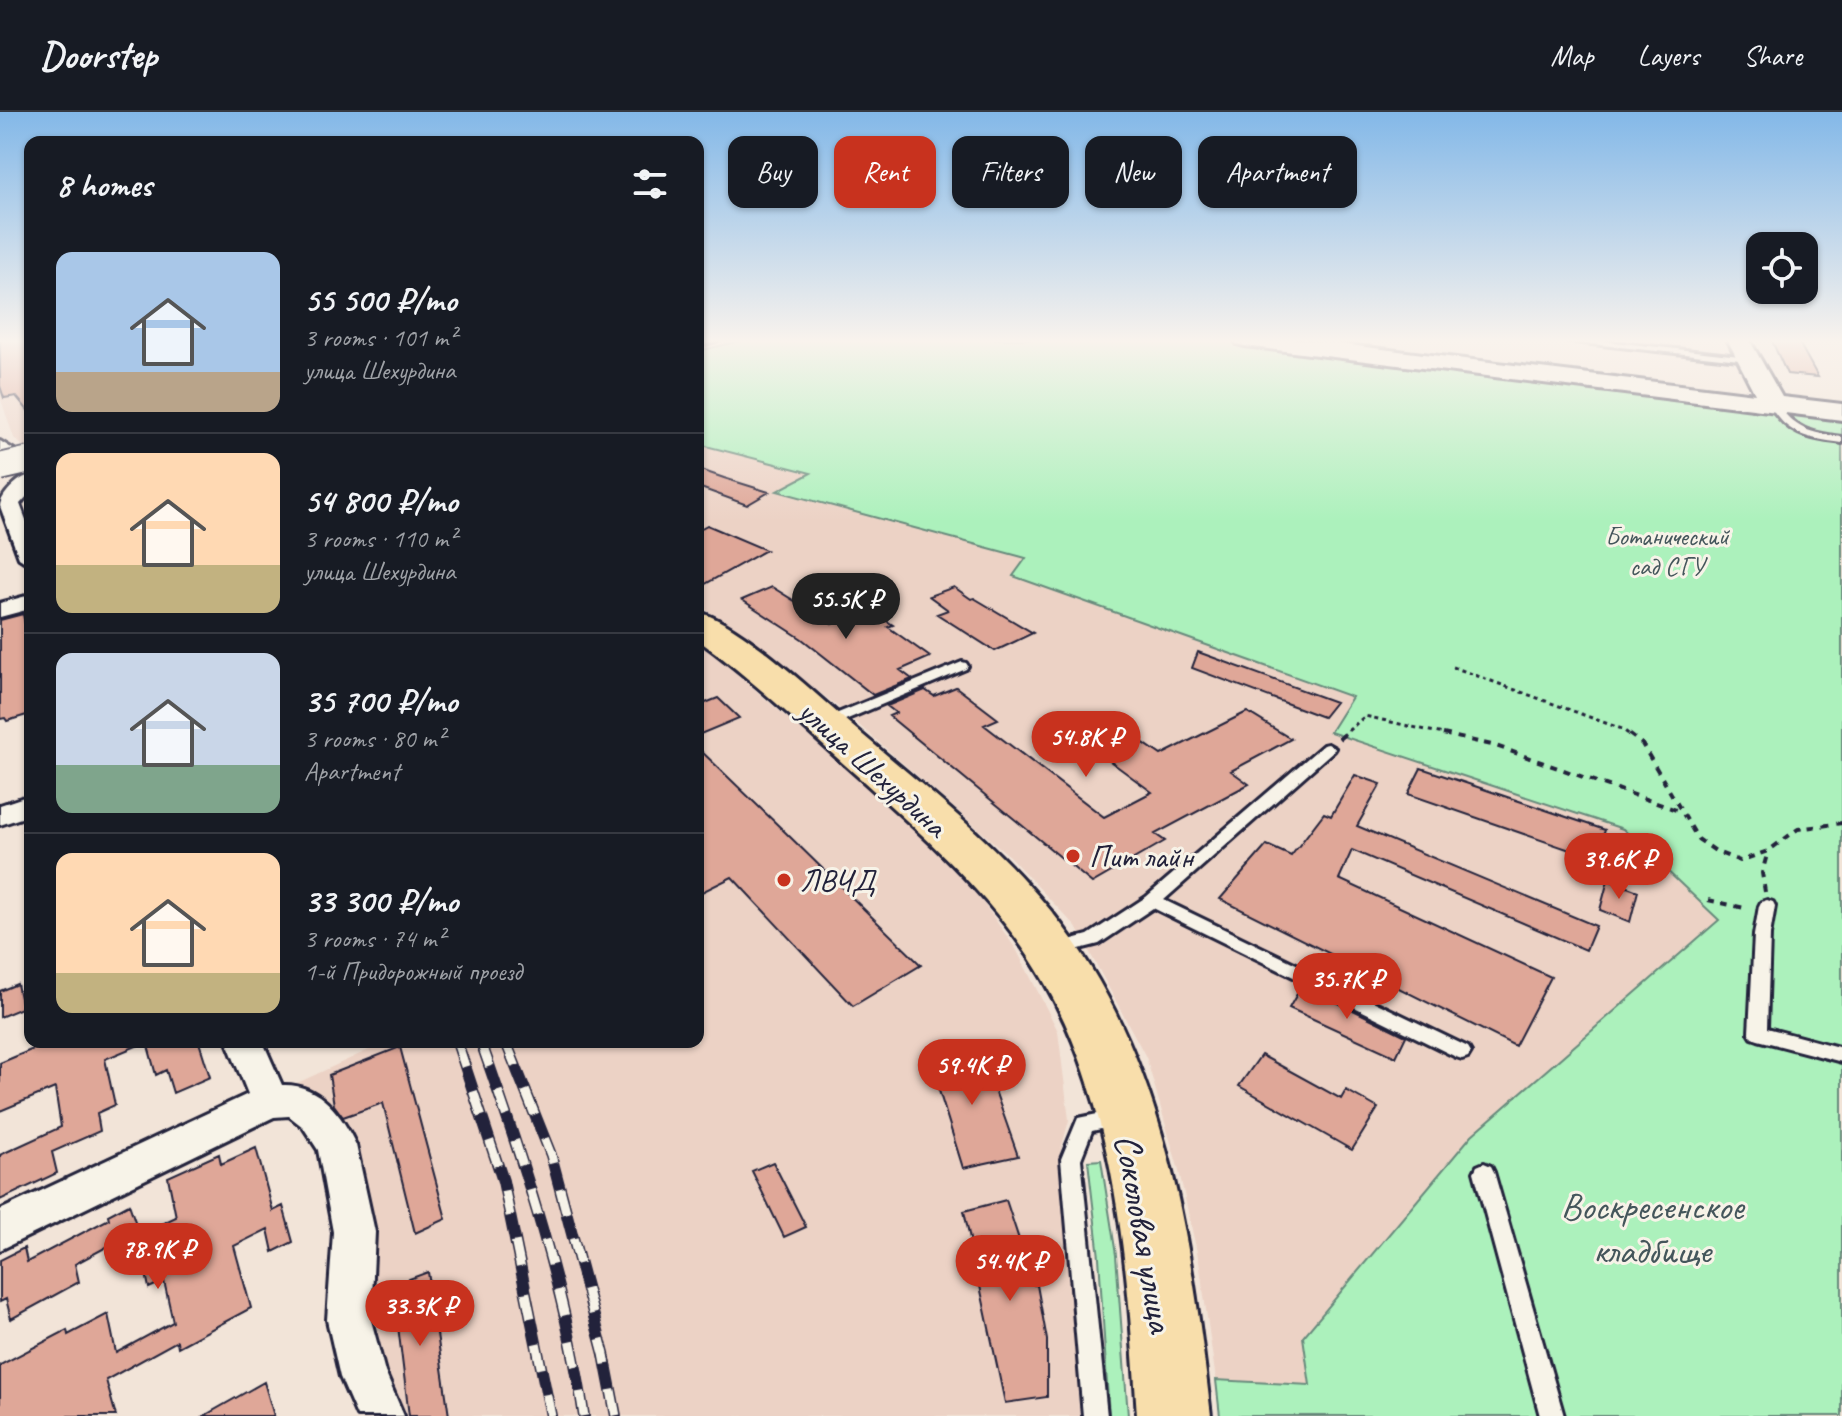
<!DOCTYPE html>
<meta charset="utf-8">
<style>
body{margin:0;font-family:Caveat,sans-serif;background:#20242c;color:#f1f3f6;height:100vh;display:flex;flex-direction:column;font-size:30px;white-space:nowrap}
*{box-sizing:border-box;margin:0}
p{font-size:26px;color:#9ea1a6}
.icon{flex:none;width:44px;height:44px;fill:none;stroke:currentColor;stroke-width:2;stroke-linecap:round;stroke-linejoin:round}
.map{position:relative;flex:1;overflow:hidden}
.details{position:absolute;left:24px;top:24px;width:680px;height:912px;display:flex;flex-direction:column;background:#171b24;border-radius:16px;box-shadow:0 2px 6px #0004}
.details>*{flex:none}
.top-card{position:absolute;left:728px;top:24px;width:760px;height:72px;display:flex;gap:16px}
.buttons{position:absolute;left:1746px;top:120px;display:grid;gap:16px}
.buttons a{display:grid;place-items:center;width:72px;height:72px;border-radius:16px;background:#171b24;box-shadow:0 2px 6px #0004;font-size:40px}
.price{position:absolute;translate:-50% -68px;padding:0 18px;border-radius:28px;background:#c8321e;color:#fff;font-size:26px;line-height:52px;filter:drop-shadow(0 2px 4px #0008)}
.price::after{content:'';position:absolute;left:50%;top:48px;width:24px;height:18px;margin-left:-12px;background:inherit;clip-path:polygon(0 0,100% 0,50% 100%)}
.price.current{background:#222;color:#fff}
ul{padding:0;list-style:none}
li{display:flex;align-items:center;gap:24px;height:200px;padding:0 32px}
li+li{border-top:2px solid #363941}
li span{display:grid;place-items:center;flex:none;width:224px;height:160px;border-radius:16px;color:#555}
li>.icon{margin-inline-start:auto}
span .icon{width:96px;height:96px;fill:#fffc;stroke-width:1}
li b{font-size:34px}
h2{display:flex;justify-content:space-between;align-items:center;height:96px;padding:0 32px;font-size:34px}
.pill{padding:0 28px;border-radius:16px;background:#171b24;box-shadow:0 2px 6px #0004;font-size:28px;line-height:72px}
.pill.current{background:#c8321e;color:#fff}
header{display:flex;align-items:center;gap:48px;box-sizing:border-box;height:112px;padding:0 40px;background:#171b24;border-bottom:2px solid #363941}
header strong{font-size:38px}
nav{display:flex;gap:44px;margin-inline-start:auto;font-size:28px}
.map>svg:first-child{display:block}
</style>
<header>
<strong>Doorstep</strong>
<nav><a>Map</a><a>Layers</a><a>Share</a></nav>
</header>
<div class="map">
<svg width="1842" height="1304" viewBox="0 0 1842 1304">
<rect width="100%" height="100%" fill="#f2e4d8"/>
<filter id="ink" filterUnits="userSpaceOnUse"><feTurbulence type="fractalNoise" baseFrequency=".0125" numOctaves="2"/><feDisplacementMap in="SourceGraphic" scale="16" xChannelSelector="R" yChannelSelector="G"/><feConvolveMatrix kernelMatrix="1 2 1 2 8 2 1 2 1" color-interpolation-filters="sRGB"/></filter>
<g filter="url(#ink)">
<path fill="#ecd2c5" d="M0,227H30V340L14,326L0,285Z
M698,332L812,361L778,379L1027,446L1014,464L1353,586L1331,620L1623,717L1720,808L1472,1023L1303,1225L1310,1273L1216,1268L1199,1149L1178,1055L1146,945L1076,815L1007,742L837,594L741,519L698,493Z
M698,528L868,676L967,768L1016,837L1058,919L1069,1008L1060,1041L1080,1304H392L373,1261L343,1030L312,978L293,973L386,930H698Z"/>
<path fill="#acf1bc" stroke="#678a7c" stroke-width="2" d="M749,227H1219L1842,304V1304H1220L1216,1268L1310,1273L1303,1225L1472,1023L1719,808L1623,717L1330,620L1352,585L1013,464L1026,446L777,379L811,361L698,332V239Z
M1101,1048L1116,1143L1128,1304H1109L1099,1145L1088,1049Z"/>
<path fill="#dfa798" stroke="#22223b" stroke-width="2" d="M0,227H30V301L16,284L4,286L0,274Z
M1771,227H1797L1818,265L1787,262Z
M698,357L724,366L769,380L747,393L698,375Z
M707,413L766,438L698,476V418Z
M772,475L832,512L866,496L893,513L888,515L930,545L900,558L912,567L873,583L802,527L742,488Z
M954,475L971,487L974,486L1033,521L995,539L937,502L948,498L929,484Z
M23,502L30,539V602L7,609L5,606L0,607V508Z
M1198,540L1335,590L1323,605L1192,556Z
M956,575L998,607L984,613L1104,705L1152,680L1107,647L1142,630L1161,643L1247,600L1291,627L1231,659L1249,672L1155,722L1165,729L1092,771L889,604L896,601L887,594L925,578L934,584Z
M718,586L739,606L698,623V594Z
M698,636L783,718L921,853L853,894L732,765L698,782Z
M1421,656L1605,718L1596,747L1408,682Z
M1355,663L1381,672L1357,714L1596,814L1586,838L1352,738L1339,767L1551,865L1515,934L1220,787L1267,733L1291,744L1324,701L1331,704Z
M1608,768L1638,779L1630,810L1600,798Z
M17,872L22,896L0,905V879Z
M1302,873L1406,924L1396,945L1289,896Z
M50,930H146L105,947L115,993L97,1001L100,1019L52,1040L57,1061L0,1088V1043L61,1015L55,976L0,999V951Z
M147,930H199L210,965L173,981L166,958L156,963Z
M979,933L1018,1044L963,1056L928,943Z
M400,935L446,1107L415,1121L383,991L343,1005L334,993L329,963Z
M1261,943L1341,987L1346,978L1378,996L1352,1038L1239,974Z
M256,1036L273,1099L283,1094L293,1130L273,1140L268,1117L234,1134L251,1196L178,1235L177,1229L106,1268L116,1304H0V1253L67,1218L68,1223L108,1202L116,1241L173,1210L164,1169L149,1176L138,1123L176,1105L168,1065L219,1042L221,1052Z
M773,1050L806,1115L784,1125L752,1059Z
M1006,1088L1034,1173H1037L1047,1228V1285L1005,1291L964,1099Z
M129,1092L138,1118L75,1152L79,1170L11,1207L6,1187L0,1190V1148L24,1136L27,1150L109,1107L108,1103Z
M428,1160L449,1304H409L393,1173Z
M264,1270L274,1304H204Z"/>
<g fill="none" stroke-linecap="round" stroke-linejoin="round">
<g stroke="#22223b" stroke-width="6">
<path id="lane" d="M709,227H722L698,234V230Z
M1561,227H1586L1749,245L1753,247L1749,249L1565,229Z
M1770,290H1776C1795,318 1810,321 1842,325V331C1807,326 1788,324 1769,292Z
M962,550L966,551L968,554L966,557L831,614L826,615L819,611L821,608Z
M1328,632L1335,636L1333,639L1164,788L1468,935L1471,940L1468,945L1462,947L1456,945L1153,796L1099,832L1056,843L1050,841L1048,837L1050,833L1088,823L1146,785L1323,633Z
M1767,788L1773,790L1775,794L1770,823L1767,916L1842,936V950L1758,928L1752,926L1749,921L1754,823L1759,794L1761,790Z
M1117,998L1124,1000L1127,1006L1124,1012L1092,1019L1081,1047L1107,1304H1083L1061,1047L1078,1006Z
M1484,1051L1491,1054L1494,1060L1564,1304H1540L1474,1060L1477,1054Z"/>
</g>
<g stroke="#22223b" stroke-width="6">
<path id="street" d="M0,329L26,345L23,349H9L0,343Z
M30,363V381L20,392L30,418V453L19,446L0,394C1,383 18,366 30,363Z
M30,483V497L0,505V491Z
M30,683V703L0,713V693Z
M227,930H263L282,973C318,971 342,1002 356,1033L375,1120L371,1208L385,1260L404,1304H357L340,1265L327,1208L333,1120L318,1038L303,1015L289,1004L274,1005L0,1138V1098L248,982Z"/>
</g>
<g stroke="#22223b" stroke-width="6">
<path id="secondary" d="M1234,227H1300L1755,282L1727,227H1749L1782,285L1842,292V308L1245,234L1237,232Z"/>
</g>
<g stroke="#22223b" stroke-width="6">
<path id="primary" d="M698,500C740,510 821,587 857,618C924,675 995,730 1051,799C1166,941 1191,1129 1211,1304H1137C1127,1142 1115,960 1015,825C969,763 911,712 854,661C803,616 754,568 698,528Z"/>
</g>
<path stroke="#22223b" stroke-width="3" stroke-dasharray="4 4" stroke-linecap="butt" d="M1453,555L1622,617L1631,624
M1342,624L1365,604L1452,624"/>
<path stroke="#22223b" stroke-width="4" stroke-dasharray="7 7" stroke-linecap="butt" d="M1443,622L1496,634L1679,699
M1629,622L1642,632L1698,727L1717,740L1740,749L1768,739L1798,717L1842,711
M1339,627L1345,622
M1765,780L1762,761L1768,739
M1708,788L1749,797"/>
<use href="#lane" fill="#f7f3e8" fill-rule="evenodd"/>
<use href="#street" fill="#f7f3e8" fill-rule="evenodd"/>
<use href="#secondary" fill="#f7f3e8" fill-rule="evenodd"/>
<use href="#primary" fill="#f8deab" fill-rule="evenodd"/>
<g stroke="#22223b" stroke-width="12">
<path id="rail" d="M457,930L503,1069L551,1304
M481,930C524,1052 565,1176 584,1304
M506,930L551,1043L604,1242L616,1304"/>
</g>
<use href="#rail" stroke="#f7f3e8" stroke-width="9" stroke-dasharray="26" stroke-linecap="butt"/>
<g stroke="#22223b" stroke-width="30" stroke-linecap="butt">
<path id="secondary-bridge" d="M0,355L30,348"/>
</g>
<use href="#secondary-bridge" stroke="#f7f3e8" stroke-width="26"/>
</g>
</g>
<linearGradient id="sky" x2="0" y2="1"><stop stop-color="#83b8e8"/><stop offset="0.56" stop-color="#f9f3ed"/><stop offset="1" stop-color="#f9f3ed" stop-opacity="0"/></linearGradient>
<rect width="1842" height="409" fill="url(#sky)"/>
<g fill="#c8321e" stroke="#f7f3e8" stroke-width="3">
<circle cx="1073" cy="744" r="8"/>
<circle cx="784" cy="768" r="8"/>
</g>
<g text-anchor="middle" stroke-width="6" stroke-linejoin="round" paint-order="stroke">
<g font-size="26" fill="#44565b" stroke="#f7f3e8">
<text x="1667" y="433">Ботанический<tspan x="1667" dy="30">сад СГУ</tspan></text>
</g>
<g font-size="32" fill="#22223b" stroke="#f7f3e8">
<text transform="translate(873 656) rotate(42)" y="11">улица Шехурдина</text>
</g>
<g font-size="32" fill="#22223b" stroke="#f7f3e8" text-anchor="start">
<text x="1089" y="755">Пит лайн</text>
<text x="800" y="779">ЛВЧД</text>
</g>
<g font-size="38" fill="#44565b" stroke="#f7f3e8">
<text x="1652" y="1107">Воскресенское<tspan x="1652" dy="44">кладбище</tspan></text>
</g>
<g font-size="38" fill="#22223b" stroke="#f7f3e8">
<text transform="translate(1145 1121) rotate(80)" y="13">Соколовая улица</text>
</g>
</g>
</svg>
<div class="buttons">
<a><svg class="icon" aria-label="locate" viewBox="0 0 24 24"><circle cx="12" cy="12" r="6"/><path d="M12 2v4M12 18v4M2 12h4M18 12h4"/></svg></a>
</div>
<b class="price current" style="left:846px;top:529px">55.5K ₽</b>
<b class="price" style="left:1086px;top:667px">54.8K ₽</b>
<b class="price" style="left:1619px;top:789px">39.6K ₽</b>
<b class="price" style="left:1347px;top:909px">35.7K ₽</b>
<b class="price" style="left:972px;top:995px">59.4K ₽</b>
<b class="price" style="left:158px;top:1179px">78.9K ₽</b>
<b class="price" style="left:1010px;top:1191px">54.4K ₽</b>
<b class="price" style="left:420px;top:1236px">33.3K ₽</b>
<div class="top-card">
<a class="pill">Buy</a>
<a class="pill current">Rent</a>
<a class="pill">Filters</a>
<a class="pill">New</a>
<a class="pill">Apartment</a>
</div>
<section class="details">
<h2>8 homes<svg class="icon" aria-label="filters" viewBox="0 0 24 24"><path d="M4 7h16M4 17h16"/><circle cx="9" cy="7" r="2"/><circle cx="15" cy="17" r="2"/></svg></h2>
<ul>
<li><span style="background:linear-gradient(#a9c7e8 75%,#b9a48a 0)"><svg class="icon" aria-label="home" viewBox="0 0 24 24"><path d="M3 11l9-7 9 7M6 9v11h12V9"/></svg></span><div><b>55 500 ₽/mo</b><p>3 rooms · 101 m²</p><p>улица Шехурдина</p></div></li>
<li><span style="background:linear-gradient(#ffd9b3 70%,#c2b280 0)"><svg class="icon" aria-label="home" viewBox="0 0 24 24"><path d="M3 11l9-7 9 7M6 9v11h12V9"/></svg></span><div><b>54 800 ₽/mo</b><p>3 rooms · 110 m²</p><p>улица Шехурдина</p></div></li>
<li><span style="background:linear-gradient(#c9d6e8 70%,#7fa58c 0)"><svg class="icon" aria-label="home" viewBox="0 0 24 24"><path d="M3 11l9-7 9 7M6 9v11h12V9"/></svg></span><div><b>35 700 ₽/mo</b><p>3 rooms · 80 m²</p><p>Apartment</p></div></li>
<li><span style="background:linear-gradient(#ffd9b3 75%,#c2b280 0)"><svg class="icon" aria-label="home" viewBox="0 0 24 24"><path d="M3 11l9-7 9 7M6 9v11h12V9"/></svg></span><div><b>33 300 ₽/mo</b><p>3 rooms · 74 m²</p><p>1-й Придорожный проезд</p></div></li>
</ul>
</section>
</div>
